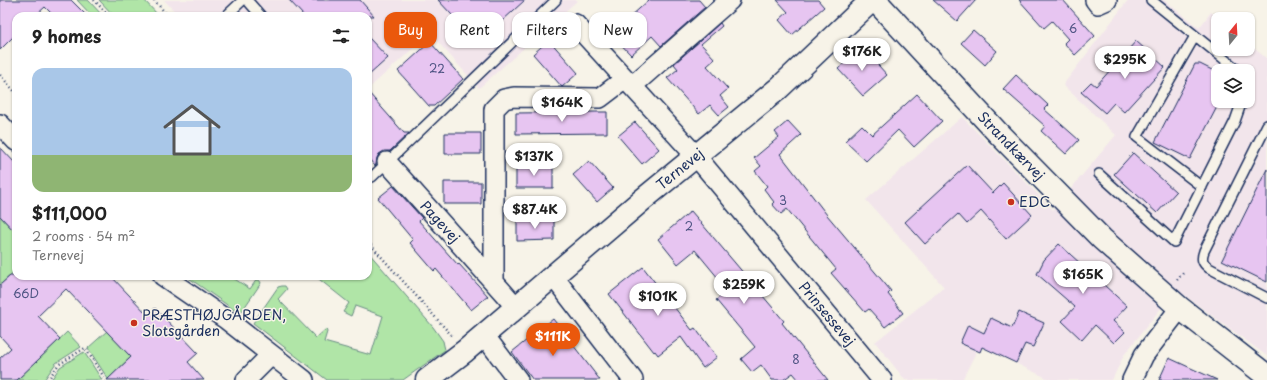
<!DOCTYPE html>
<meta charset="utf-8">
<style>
body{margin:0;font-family:"Playpen Sans",sans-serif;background:#f2f2f2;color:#222;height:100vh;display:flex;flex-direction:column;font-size:15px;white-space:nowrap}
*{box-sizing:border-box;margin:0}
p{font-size:13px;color:#767676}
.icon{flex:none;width:22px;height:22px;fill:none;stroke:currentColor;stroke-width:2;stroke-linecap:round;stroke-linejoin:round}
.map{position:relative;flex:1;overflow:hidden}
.sheet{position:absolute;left:12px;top:12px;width:360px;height:268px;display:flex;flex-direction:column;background:#fff;border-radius:12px;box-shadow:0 1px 3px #0004}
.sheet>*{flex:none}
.guide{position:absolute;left:384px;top:12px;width:380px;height:36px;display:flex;gap:8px}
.needle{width:26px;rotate:18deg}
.tools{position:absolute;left:1211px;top:12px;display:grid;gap:8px}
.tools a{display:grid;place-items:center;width:44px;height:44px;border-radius:8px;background:#fff;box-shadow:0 1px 3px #0004;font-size:20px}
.price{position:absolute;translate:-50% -34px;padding:0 9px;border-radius:14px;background:#fff;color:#222;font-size:13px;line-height:26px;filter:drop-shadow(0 1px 2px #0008)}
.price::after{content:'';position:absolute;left:50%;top:24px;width:12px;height:9px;margin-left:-6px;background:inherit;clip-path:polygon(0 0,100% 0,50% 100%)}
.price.active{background:#ea580c;color:#fff}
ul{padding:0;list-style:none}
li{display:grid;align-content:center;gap:8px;height:212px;padding:0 20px}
li span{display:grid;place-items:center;height:124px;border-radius:12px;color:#555}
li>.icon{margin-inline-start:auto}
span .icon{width:72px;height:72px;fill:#fffc;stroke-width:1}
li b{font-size:17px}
h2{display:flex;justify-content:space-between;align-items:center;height:48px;padding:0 20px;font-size:17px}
.pill{padding:0 14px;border-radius:12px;background:#fff;box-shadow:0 1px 3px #0004;font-size:14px;line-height:36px}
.pill.active{background:#ea580c;color:#fff}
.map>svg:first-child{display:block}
</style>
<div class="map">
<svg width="1267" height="380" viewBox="0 0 1267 380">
<rect width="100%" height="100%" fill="#f7f3e8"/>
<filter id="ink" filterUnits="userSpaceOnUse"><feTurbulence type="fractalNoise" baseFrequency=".025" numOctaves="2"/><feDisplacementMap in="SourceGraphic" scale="8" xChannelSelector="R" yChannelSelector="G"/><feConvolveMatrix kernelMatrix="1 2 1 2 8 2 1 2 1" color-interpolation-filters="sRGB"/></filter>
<g filter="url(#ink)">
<path fill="#f2e5eb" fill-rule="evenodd" d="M164,0H578L479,88L430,33L368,89V16H179Z
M1128,0H1164L1199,28L1211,12L1219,19L1218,49H1248V43L1267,59V356L1176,289L1124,355L1112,380H1051L979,346L962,380H905L875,342L944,287L866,200L962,117L1053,210L1116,135L1063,85ZM1218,71H1248V101H1218Z"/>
<path fill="#b0e5a7" stroke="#668a82" d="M77,0H88L103,16H92Z
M99,0H144L159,16H114Z
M0,216L16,233V270L0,285Z
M368,252L433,327L443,341L445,350L403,380H327L253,323L278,287L282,286H285L287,289L278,299L316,338L326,329L327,332L324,342L371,355L383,316L355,306L351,316L343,312L349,303L315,276H368Z
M186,276H230L250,289L257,279L260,281L261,283L240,314Z
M107,331L131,357L108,379L88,348Z
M67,332L81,347L56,363L44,380H17Z
M84,352L102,380H51L60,367Z"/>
<path fill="#e7c5f1" stroke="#1b2f5e" d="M0,0H71L87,16H54L45,7L35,16H16V34L0,50Z
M289,0H360L374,16H304Z
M438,0H525L478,43Z
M649,0H699L705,7L661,46L652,36L631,55L611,34Z
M777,0H818L824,7L792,35L779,20L788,12Z
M933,0H976L957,21Z
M1019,0H1063L1095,36L1075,55L1064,43L1068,39L1052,21L1044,28Z
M720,23L722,26L701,44L715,59L707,66L728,89L720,96L729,107L719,115L710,105L699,114L667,78L678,69L674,64Z
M973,30L997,51L985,65L961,43Z
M368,37L388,58L368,76Z
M549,40L578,73L562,87L533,54Z
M1136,41L1165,67L1124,112L1114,103L1105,113L1081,92L1091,82L1096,86Z
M430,42L463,79L434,106H429L398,71Z
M862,47L887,75L863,96L838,69Z
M1195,64H1200L1218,73V105L1190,159L1155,142Z
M1016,75L1048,105L1044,109L1079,140L1066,154L1041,131L1045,126L1003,89Z
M368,92L404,133H409L390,151H384L379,154L377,158L376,164L375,166L368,158Z
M917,94L942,121L914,147L898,130L866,161L845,141L862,125L872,135Z
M596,112H607V133L516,134V113Z
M788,121L801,135L780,154L827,215L891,291L888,294L903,313L885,327L869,309L865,312L831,273L836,269L787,209L781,214L772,204L774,202L764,189L767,186L755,171L761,166L754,158L779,137L775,132Z
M635,122L659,149L642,164L618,136Z
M445,133H481V154H445Z
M0,147L16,164V233L0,216Z
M1133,153L1176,192L1157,213L1114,174Z
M589,161L613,188L597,202L573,175Z
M967,165L993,193L1003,183L1032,215L1006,239L981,211L967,224L958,214L925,244L905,222Z
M516,166H553V188H516Z
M1267,169V282L1222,260Z
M444,182H481V204H444Z
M393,186L422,218L419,221L458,265L459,264L488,296L471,310L436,269L434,271L410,243L413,240L378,198Z
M691,211L784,321L782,323L828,380H799L793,373L783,380H772L761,365L752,372L741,359L755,347L716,300L728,290L695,250L678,264L658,239Z
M517,219H554V240L517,241Z
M1059,244L1127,306L1113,321L1125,332L1114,343L1095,325L1082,340L1062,321L1075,307L1037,274L1044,260Z
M643,267L692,330L695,328L717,357L703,368L681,337L658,355L655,351L654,352L609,294Z
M10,276H111L148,315L155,308L198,353L188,362L204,380H107L131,357L66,289L38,316L60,339L17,380H0V358L11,348L0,336V285Z
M1019,312L1044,323L1033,347L1025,344L1016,363L982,347L980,352L960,343L968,325L984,333L991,318L1012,328Z
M553,319L600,380H533L512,352Z
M1169,358L1217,380H1159Z"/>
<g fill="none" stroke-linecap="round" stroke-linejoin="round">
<g stroke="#1b2f5e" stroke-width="12">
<path id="service" d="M247,0L261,16
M1151,0L1239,71
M226,16L243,0
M1195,36L1137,137L1202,187
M1267,125L1204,251C1201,259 1202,263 1209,268L1267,298
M1099,174L1174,242L1235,121L1242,101
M372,177L556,0"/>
</g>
<g stroke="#1b2f5e" stroke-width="22">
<path id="minor" d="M1095,0L1098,4L1107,0
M575,24L696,156L882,380
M632,86L730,0
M0,124L16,141
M387,162L516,307
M163,276L227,320L304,380
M553,276L633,380
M494,282V109L504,99L514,97L600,98L625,79
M484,335L518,380
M246,380L271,355
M1132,380L1144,355L1180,308"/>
</g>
<g stroke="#1b2f5e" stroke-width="25">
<path id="tertiary" d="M427,380L465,351L641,201L779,88L872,0"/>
</g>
<g stroke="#1b2f5e" stroke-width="25">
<path id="secondary" d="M875,0L998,133L1102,239L1180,308L1267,376"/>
</g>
<path stroke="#1b2f5e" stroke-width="2.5" stroke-dasharray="1 3" stroke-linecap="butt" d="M94,0L109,16
M154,0L168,16
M0,75L16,93
M368,242L453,337
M1177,280L1184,272
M48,380L58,365L85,348L106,380"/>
<use href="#service" stroke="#f7f3e8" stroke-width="9"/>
<use href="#minor" stroke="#f7f3e8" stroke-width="19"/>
<use href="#tertiary" stroke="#f7f3e8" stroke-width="22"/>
<use href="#secondary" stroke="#f7f3e8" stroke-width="22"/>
</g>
</g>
<g fill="#c8321e" stroke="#f7f3e8" stroke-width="1.5">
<circle cx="1011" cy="202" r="4"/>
<circle cx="134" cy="323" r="4"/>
</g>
<g text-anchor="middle" stroke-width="3" stroke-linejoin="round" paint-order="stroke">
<g font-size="12" fill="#4e5483">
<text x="1073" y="33">6</text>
<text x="437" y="73">22</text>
<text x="783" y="205">3</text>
<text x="689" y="231">2</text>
<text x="26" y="298">66D</text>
<text x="796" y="364">8</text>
</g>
<g font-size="14" fill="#1b2f5e" stroke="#f7f3e8">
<text transform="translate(1011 146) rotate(46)" y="5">Strandkærvej</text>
<text transform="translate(680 169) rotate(-39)" y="5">Ternevej</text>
<text transform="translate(440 222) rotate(48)" y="5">Pagevej</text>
<text transform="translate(827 314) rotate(50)" y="5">Prinsessevej</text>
</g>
<g font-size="14" fill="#1b2f5e" stroke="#f7f3e8" text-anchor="start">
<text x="1019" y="207">EDC</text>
<text x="142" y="320">PRÆSTHØJGÅRDEN,<tspan x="142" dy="16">Slotsgården</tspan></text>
</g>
</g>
</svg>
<div class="tools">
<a><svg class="needle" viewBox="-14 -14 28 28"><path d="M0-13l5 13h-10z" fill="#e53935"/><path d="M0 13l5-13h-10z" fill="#767676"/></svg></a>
<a><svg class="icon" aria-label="layers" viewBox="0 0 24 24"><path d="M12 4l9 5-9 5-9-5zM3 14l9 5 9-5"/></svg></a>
</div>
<b class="price" style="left:862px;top:72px">$176K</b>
<b class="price" style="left:1125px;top:80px">$295K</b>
<b class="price" style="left:562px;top:123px">$164K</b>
<b class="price" style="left:534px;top:177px">$137K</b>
<b class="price" style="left:535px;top:230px">$87.4K</b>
<b class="price" style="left:1083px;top:295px">$165K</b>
<b class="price" style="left:744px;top:305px">$259K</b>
<b class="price" style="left:658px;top:317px">$101K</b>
<b class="price active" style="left:553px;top:357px">$111K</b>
<div class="guide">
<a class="pill active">Buy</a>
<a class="pill">Rent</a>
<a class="pill">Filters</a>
<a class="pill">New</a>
</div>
<section class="sheet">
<h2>9 homes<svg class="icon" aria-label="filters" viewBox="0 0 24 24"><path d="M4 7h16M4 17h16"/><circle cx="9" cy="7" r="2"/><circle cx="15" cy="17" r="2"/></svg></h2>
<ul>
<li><span style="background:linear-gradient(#a9c7e8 70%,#8fb573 0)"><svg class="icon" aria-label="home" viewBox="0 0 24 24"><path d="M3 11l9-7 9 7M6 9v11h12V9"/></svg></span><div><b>$111,000</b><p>2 rooms · 54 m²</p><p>Ternevej</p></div></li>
</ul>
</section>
</div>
